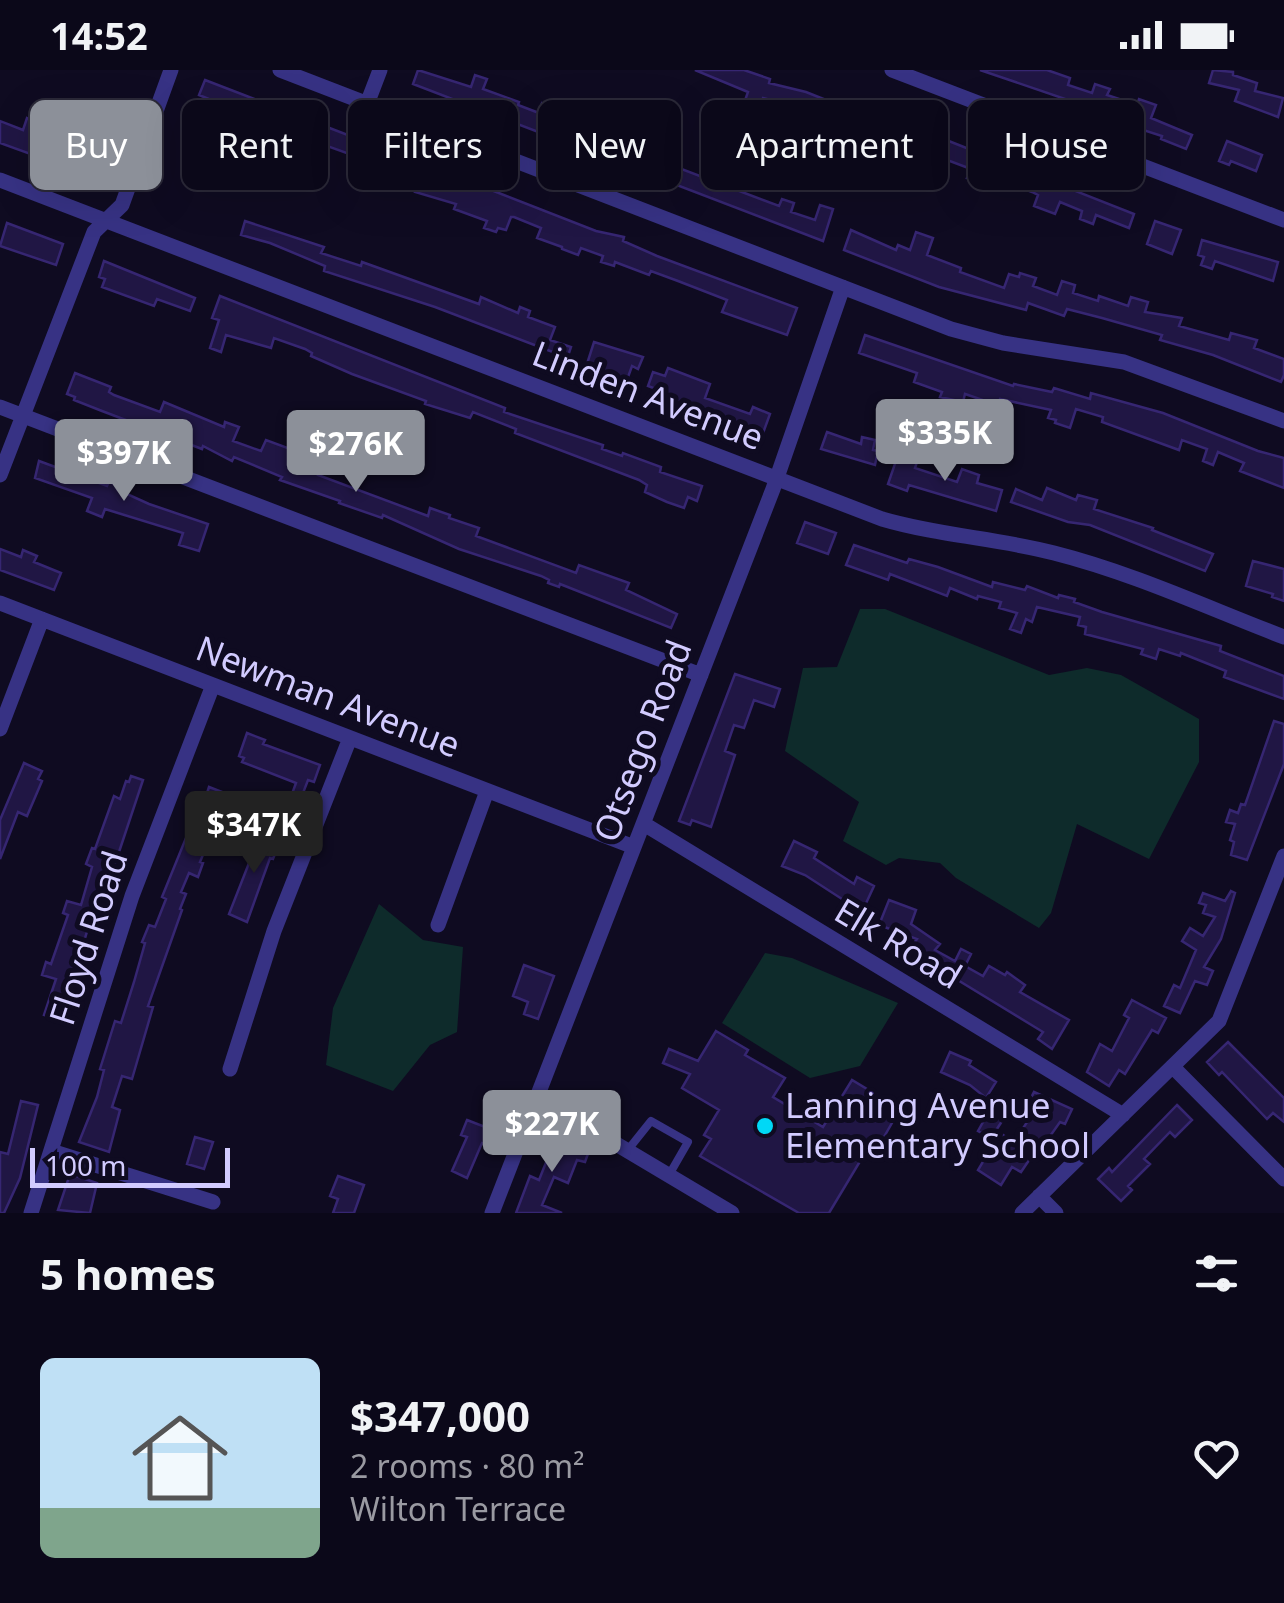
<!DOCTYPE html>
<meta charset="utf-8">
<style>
body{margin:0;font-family:"Noto Sans",sans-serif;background:#191626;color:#f1f3f6;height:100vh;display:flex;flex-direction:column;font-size:38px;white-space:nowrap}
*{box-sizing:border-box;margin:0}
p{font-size:32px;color:#9a9aa2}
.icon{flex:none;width:55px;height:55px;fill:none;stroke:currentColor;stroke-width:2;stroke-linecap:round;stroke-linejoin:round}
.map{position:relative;height:1143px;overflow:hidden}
.side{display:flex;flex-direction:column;background:#0b0819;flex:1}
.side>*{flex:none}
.top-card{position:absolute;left:30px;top:30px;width:1225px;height:90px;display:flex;gap:20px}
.scale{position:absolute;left:30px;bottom:25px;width:200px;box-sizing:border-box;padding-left:10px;border:5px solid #d2cbff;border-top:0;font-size:28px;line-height:35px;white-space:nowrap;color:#d2cbff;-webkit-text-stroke:8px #0f0b21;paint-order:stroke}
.price{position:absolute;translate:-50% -85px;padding:0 22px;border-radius:10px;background:#8c9099;color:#fff;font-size:32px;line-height:65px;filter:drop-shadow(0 2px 5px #0008)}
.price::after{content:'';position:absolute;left:50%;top:60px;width:30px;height:22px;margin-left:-15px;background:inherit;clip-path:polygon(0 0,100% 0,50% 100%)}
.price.selected{background:#222;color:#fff}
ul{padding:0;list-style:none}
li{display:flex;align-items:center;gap:30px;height:250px;padding:0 40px}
li span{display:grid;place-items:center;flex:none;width:280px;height:200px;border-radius:15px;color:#555}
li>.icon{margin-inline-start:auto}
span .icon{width:120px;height:120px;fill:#fffc;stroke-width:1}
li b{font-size:42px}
h2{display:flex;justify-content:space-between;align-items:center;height:120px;padding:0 40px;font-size:42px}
.chip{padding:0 35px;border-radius:15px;background:#0b0819;box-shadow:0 10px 40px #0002,0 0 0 2px #2b2938;font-size:35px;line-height:90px}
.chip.selected{background:#8c9099;color:#fff}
.status{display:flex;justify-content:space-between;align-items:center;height:70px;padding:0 50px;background:#0b0819;direction:ltr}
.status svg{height:28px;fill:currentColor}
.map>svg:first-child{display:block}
</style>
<div class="status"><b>14:52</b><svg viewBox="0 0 49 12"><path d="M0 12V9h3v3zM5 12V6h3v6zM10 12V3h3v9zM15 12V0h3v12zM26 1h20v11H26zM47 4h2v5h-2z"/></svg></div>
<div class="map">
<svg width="1284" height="1143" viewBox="0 0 1284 1143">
<rect width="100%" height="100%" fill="#0f0b21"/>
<path fill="#0e2b2b" d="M860,539H885L1049,605L1087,598L1121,605L1199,649V692L1149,789L1077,754L1051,843L1039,858L956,808L940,793L899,788L886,795L843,771L859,732L785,681L803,598L837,597Z
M379,834L423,870L463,877L457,962L430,975L393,1021L326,995L333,938Z
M765,883L792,888L898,933L860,996L810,1008L722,953Z"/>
<path fill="#201644" stroke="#362672" stroke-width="2.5" d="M418,0L471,17L475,5L487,9L483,19L519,32L518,35L539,43L542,33L591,50L587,62L612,72L615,64L658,78L655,89L779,136L782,129L794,133L791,142L815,150L820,135L833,139L823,171L413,14Z
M695,0H744L770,9L769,13L806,22L929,71L931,64L1134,144L1129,158L1096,145L1093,154L1080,149L1082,141L1060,132L1055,144L1034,136L1038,125L1032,122L987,105L984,114L967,108L971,99L913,77L911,82L875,69L871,79L857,75L860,64L800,44L799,48L783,44L786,34L763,28L757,44L742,39L748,22Z
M980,0H1047L1070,8L1068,15L1092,23L1095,14L1110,19L1107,25L1137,35L1139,29L1156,35L1151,48L1192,65L1186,79L1161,69L1162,66L1072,37L1074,32Z
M1213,0L1233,2V5L1257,13L1255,21L1283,28L1278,47L1235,31L1239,20L1209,13Z
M205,10L410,89L409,91L450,104L596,161L624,167L623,171L657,186L797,238L787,265L722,242L727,230L678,211L651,201L649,205L615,192L614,196L601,192L603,186L581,178L578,185L562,179V177L537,168L541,158L514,147H511L506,160L498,158L496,162L484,158L487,151L454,139L456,134L415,122L419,109L308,69L305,78L294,75L296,67L271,59L269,65L251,58L255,48L199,25Z
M27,48L50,60L47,68L67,76L70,68L113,84L111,90L117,92L111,108L107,106L105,111L0,73V51L23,60Z
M1227,71L1262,85L1256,101L1231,91L1229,95L1219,91Z
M245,151L324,177L321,183L361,196L362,192L479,234L481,227L518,243L520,237L530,241L528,247L555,257L550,270L571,277L566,292L556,289L558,284L435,237L324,201L325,196L270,173L241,165Z
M1155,151L1181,160L1172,184L1147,174Z
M7,153L63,174L56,195L0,176Z
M851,160L896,180L898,175L910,180L916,162L933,168L927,185L961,198L960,202L1004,218L1009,204L1019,207L1020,203L1036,208L1033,216L1057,225L1062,211L1075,215L1073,223L1098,231L1099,226L1128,236L1131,227L1148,232L1145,242L1182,248L1179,256L1229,270L1231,263L1257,270L1254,278L1284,289V305L1281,312L1213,285L1160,270L1162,265L1102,248L1067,239L1064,246L1028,233L1026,240L939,217L844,180Z
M1202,170L1278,192L1273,211L1215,191L1212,199L1201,195L1204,187L1198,185Z
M104,191L195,228L190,241L157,229L154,236L102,217L105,209L99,207Z
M220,226L505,338L504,342L603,375L602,379L622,386L623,383L661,397L660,402L702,416L697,431L688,427L684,438L667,432L645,422L647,415L639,410L515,363L516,359L473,342L470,348L425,334L426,331L352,304L311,286L312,283L305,279L274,268L271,278L226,265L221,282L210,278L219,250L212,248Z
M865,265L1013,316L1014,314L1052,322L1054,318L1090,329L1091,323L1163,343L1258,381L1284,388V418L1240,401L1244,393L1218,382L1213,395L1203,391L1207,379L1182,370L1179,380L1102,352L1103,347L1076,339L1070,358L1055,353L1056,350L1048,348L1051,340L1000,329L997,335L965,324L963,332L940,327L942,322L914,312L917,303L859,283Z
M594,272L643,287L638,299L632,296L627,310L586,297Z
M668,298L710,314L705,328L750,344L753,337L770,344L762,366L657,328L659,320L648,316L653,302L665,306Z
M75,303L111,317L109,322L114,325L160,342L164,332L224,357L225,352L239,357L233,371L261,381L266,370L323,391L318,405L428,446L430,438L450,445L449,448L479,458L476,466L506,477L576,503L579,495L629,513L626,520L677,544L671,558L560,514L559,517L548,513L549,510L541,506L459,479L383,445L382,448L339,433L340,431L280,410L282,407L234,387L232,391L203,376L202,379L102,341L74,330L75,327L67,324Z
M827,362L861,374L862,367L875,370L873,380L878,381L875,395L821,379Z
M898,385L917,392L915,398L957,412L962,399L979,405L977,413L1002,420L996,441L909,415L907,421L888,414Z
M39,391L107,416L109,412L120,416L118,420L149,434L208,454L199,481L179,475L183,463L105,439L102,447L87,441L92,428L35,408Z
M1047,418L1076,430L1078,425L1097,430L1094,439L1153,458L1152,460L1213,484L1205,501L1090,455L1068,452L1011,432L1016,419L1042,430Z
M805,452L836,463L828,484L797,473Z
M854,475L907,493L909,489L938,497L992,517L993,512L1025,520L1027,516L1058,528L1059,525L1075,529L1074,532L1102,542L1221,576L1220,581L1284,606V629L1224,607L1226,601L1181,583L1180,586L1159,579L1156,589L1141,584L1143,579L1085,564L1086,557L1078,555L1080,547L1037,537L1032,552L1026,549L1021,563L1010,559L1017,543L999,538L1001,532L978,526L977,529L950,518L947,526L890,504L888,510L846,495Z
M0,479L21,487L23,480L37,486L34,492L61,503L54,520L0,500Z
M1253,491L1284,499V531L1272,527L1273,524L1246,516Z
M735,604L780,619L774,637L754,630L744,658L734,655L725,681L735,685L711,757L692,750L690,755L679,751Z
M1274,651L1284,654V694L1247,790L1231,785L1234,772L1230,770L1235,754L1226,752L1230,740L1238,743L1241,734L1245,735Z
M247,663L265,670L263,674L320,695L314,712L308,710L298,736L289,732L296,713L242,692L244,688L239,686Z
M24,693L42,701L38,709L42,711L27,746L18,742L0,789V750Z
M131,706L143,710L117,788L111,804L107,803L97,829L60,950L44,945L56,909L42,905L46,892L51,894L68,845L63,843L67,831L81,835L92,797L86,794L92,778L95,779L114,726L120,729L126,711L129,712Z
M209,717L222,722L219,729L225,731L200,792L203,793L198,807L189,803L181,822L186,824L180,839L182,840L148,936L153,937L132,1009L122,1006L112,1037L120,1040L109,1082L79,1072L97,1027L104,1000L100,999L115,951L121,953L134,912L145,873L142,872L149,855L155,857L166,829L162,827L190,758L195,760Z
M262,760L281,769L273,789L270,788L247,852L229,844Z
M794,771L817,782L814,788L854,814L857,807L874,816L862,842L805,805L782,796Z
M1231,821L1235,823L1221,869L1204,897L1213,901L1207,915L1195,911L1180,943L1164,936L1174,915L1180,918L1196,880L1182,871L1190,858L1203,866L1215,847L1203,843L1206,835L1199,833L1203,823L1225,831Z
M889,830L916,840L911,854L940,874L935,880L955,891L961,879L971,884L965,896L983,906L989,896L1005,905L1007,902L1025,915L1020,922L1069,950L1052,979L1038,969L1043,962L938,898L911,877L917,869L879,855Z
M524,895L554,906L538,949L524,944L528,932L513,926Z
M1132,930L1166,948L1158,963L1152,960L1125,1004L1119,1000L1109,1016L1087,1002L1100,974L1112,981L1129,948L1124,945Z
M716,961L748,980L745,985L785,1008L773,1027L823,1057L852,1010L900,1039L881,1072L874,1068L829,1143H799L700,1086L711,1069L704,1065L719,1040L682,1018L690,1004L663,993L669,979L698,991Z
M1228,972L1284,1028V1052L1273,1043L1267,1049L1222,1002L1219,1005L1207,992Z
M950,982L971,991L969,995L996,1012L986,1028L970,1015L941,1002Z
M1034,1022L1072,1039L1065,1054L1060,1052L1043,1076L1040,1074L1021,1102L1012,1097L1001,1115L978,1100L1000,1063L1014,1072L1035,1040L1027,1036Z
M983,1029L1006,1045L991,1068L978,1061L987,1045L977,1039Z
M21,1031L38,1035L20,1108L4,1143H0V1082L8,1084Z
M1177,1035L1192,1050L1175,1067L1170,1062L1144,1089L1150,1094L1128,1116L1132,1120L1121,1131L1098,1109L1109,1098L1112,1102Z
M467,1050L493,1060L488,1075L482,1073L467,1108L452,1101L467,1067L461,1065Z
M557,1065L589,1081L585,1092L577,1090L568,1113L554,1107L542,1135L562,1143H516L530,1106L539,1110Z
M195,1067L213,1072L204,1099L187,1094Z
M70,1104L97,1113L90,1143L58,1140Z
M338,1106L364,1115L354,1143H333L338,1129L330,1126Z"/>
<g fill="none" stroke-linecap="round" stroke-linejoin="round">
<path stroke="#373284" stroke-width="8" d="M627,1081L651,1051L688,1072L669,1105"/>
<path stroke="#373284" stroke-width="15" d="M280,0L951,259L1003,273L1124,292L1284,351
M892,0L1284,150
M367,34L380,0
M0,110L882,449C940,466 997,468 1054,483C1133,503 1208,538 1284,567
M0,337L701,605
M0,405L94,162L122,135L171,0
M0,533L634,777
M0,659L42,549
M644,754L1123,1045
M438,855L487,721
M1173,997L1284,1109
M230,999L274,861L350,668
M539,1028L732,1143
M51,1081L213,1132
M1039,1126L1056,1143
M31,1143L132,826L213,615
M492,1143L773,419L843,217
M1022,1143L1219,951L1284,786"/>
</g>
<circle fill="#00d8f6" stroke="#0f0b21" stroke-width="4" cx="765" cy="1056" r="10"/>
<g text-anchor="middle" stroke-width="10" stroke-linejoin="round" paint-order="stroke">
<g font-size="35" fill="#d2cbff" stroke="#0f0b21">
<text transform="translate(648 326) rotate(21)" y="12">Linden Avenue</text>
<text transform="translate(328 627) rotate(21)" y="12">Newman Avenue</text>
<text transform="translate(643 671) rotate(-69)" y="12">Otsego Road</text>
<text transform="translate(89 868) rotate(-72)" y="12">Floyd Road</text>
<text transform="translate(898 874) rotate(31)" y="12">Elk Road</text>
</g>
<g font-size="35" fill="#d2cbff" stroke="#0f0b21" text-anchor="start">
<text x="785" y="1048">Lanning Avenue<tspan x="785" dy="40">Elementary School</tspan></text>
</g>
</g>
</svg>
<div class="scale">100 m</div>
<b class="price" style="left:945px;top:414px">$335K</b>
<b class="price" style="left:356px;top:425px">$276K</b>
<b class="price" style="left:124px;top:434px">$397K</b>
<b class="price selected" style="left:254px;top:806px">$347K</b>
<b class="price" style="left:552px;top:1105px">$227K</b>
<div class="top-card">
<a class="chip selected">Buy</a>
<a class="chip">Rent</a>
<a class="chip">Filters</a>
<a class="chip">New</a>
<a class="chip">Apartment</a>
<a class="chip">House</a>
</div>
</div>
<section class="side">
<h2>5 homes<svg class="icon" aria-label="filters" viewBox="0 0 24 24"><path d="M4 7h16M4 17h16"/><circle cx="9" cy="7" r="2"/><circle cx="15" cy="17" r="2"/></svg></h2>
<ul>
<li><span style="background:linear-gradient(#bfe0f5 75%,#7fa58c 0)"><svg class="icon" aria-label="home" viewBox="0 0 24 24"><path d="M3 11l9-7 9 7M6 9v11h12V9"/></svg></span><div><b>$347,000</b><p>2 rooms · 80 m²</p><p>Wilton Terrace</p></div><svg class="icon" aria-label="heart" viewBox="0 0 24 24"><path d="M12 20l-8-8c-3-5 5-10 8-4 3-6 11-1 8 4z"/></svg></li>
</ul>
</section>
